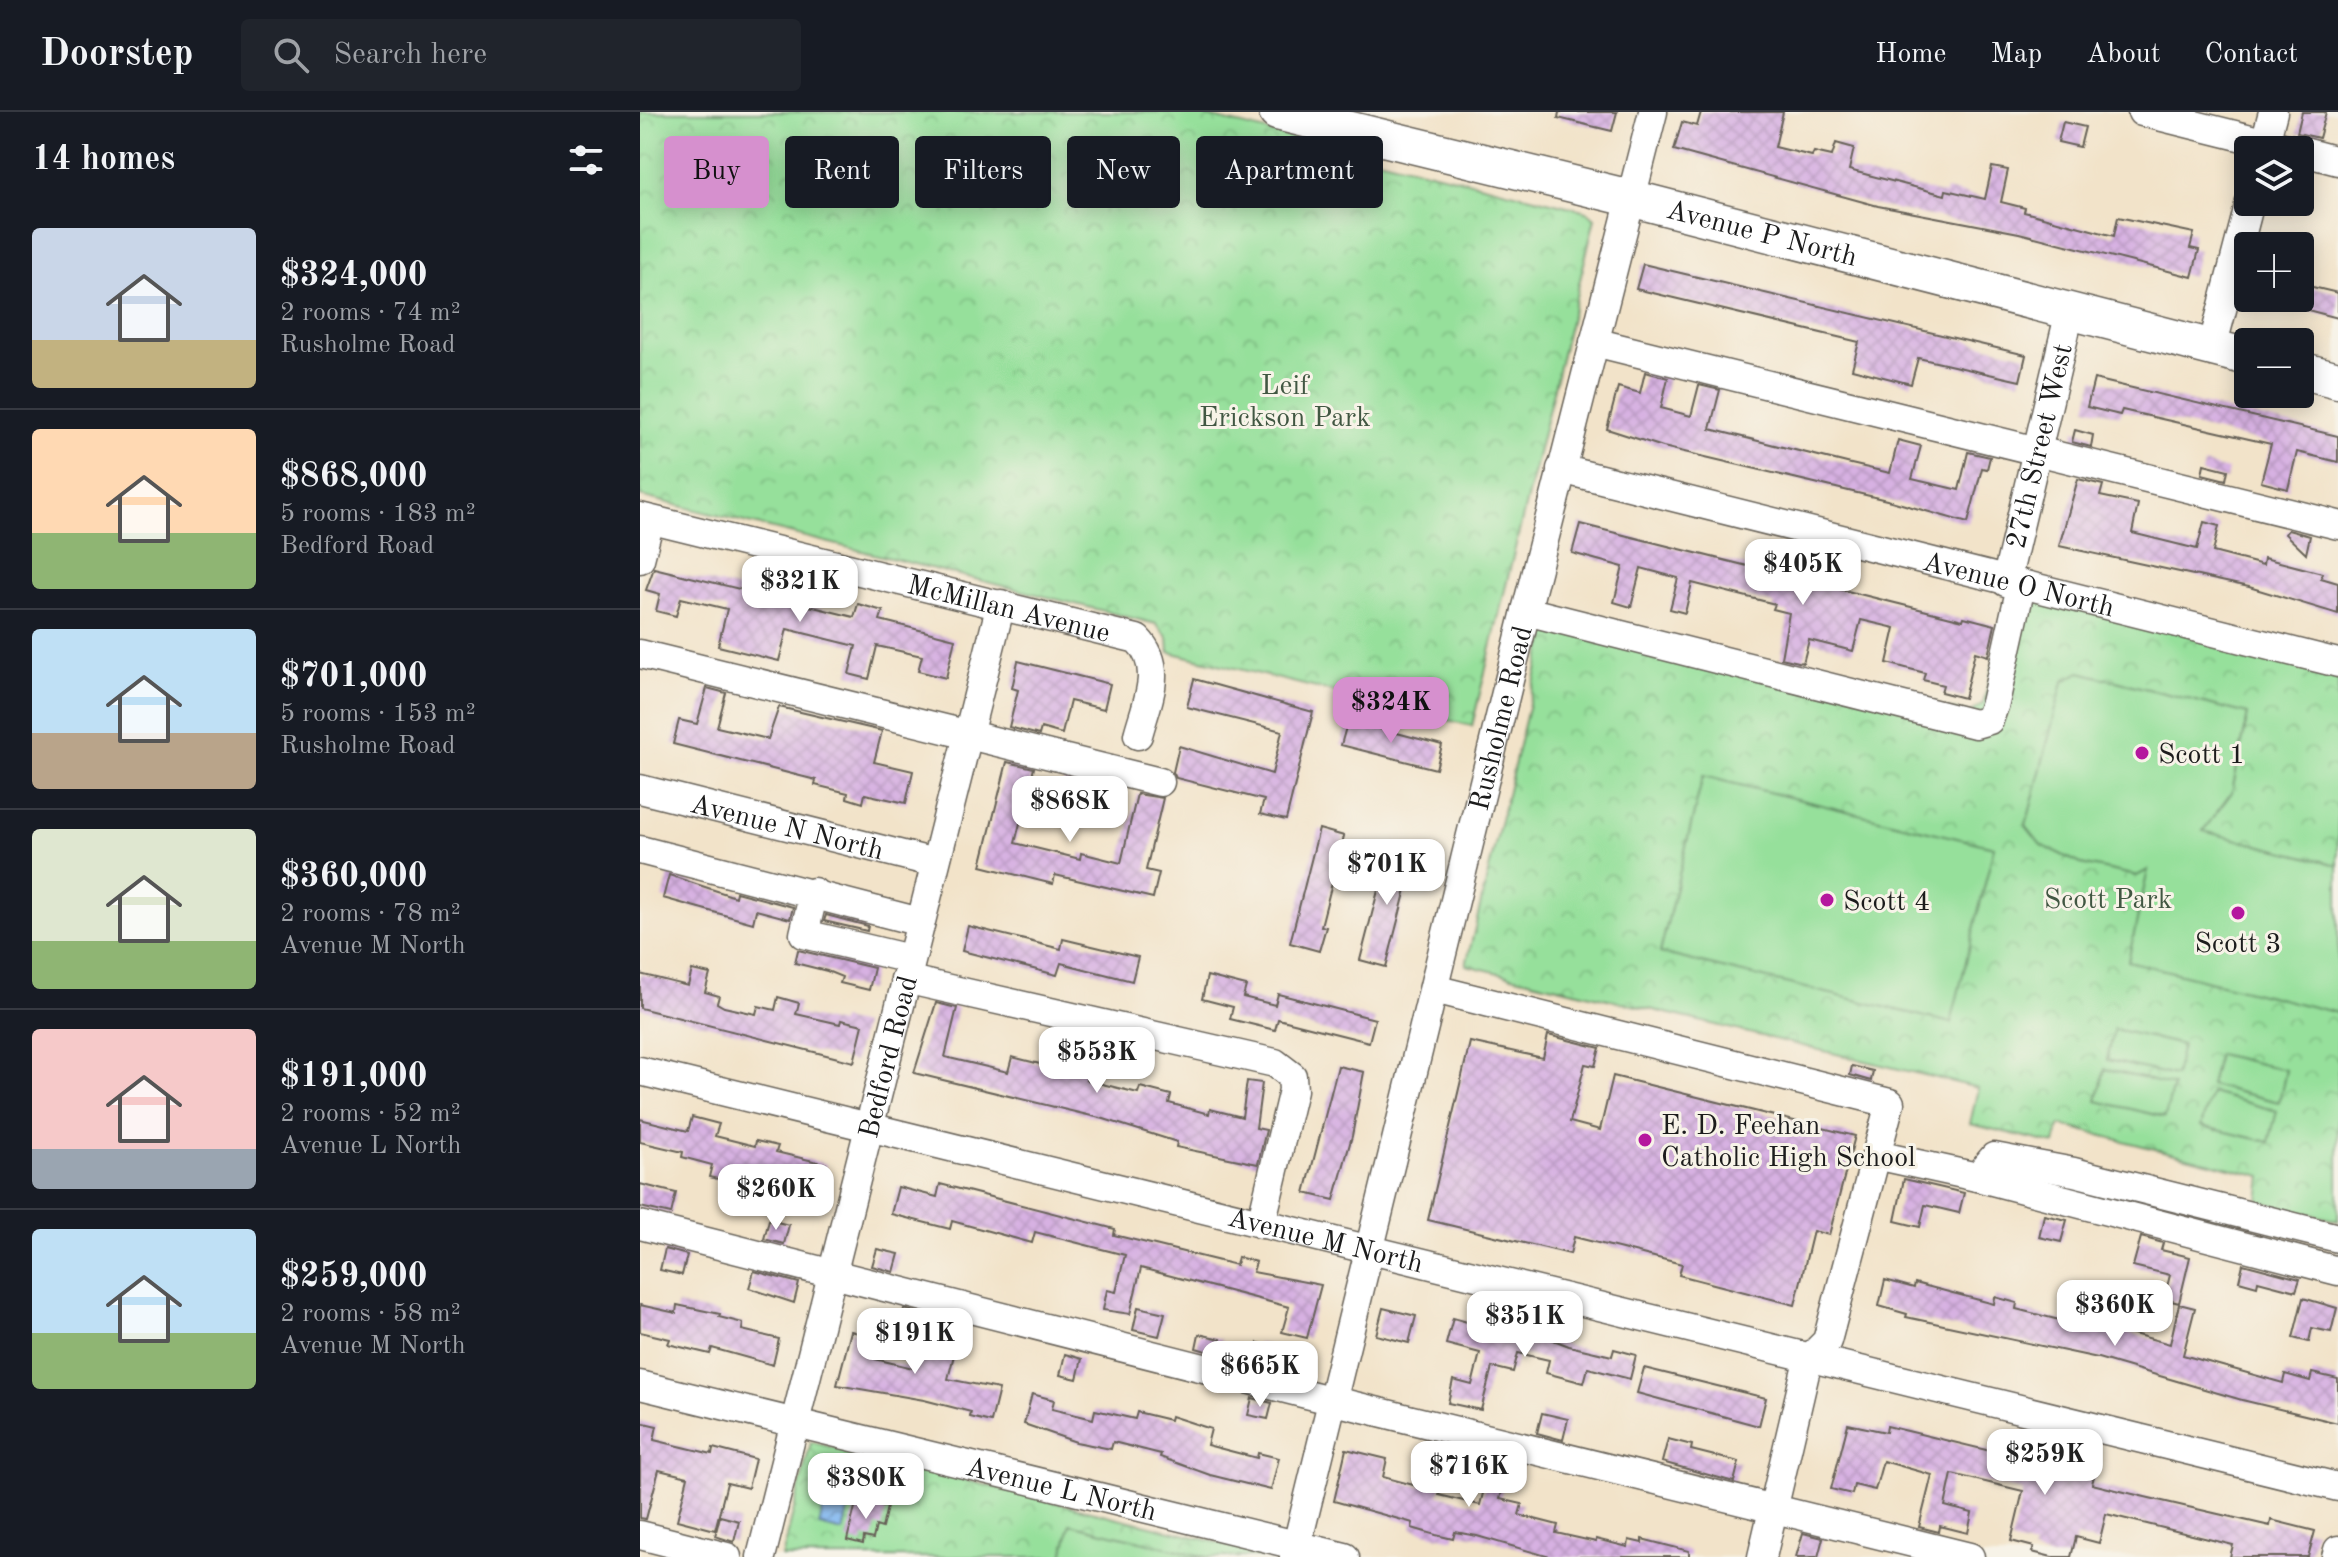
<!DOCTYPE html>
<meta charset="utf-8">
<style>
body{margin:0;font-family:"Old Standard TT",serif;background:#20242c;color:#f1f3f6;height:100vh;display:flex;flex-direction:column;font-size:30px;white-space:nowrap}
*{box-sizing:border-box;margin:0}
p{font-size:26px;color:#9ea1a6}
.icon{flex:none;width:44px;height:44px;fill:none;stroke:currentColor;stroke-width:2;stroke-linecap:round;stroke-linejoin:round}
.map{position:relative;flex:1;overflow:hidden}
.side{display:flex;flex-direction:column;background:#171b24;width:640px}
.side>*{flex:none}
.guide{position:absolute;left:24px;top:24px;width:760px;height:72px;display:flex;gap:16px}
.tools{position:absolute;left:1594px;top:24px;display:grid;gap:16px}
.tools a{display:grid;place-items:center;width:80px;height:80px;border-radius:8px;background:#171b24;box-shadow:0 4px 20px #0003;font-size:40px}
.price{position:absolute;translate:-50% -68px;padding:0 18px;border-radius:16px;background:#fff;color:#222;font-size:26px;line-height:52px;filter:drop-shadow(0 2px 4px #0008)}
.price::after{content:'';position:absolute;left:50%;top:48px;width:24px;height:18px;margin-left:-12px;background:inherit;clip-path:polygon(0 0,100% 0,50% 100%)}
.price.selected{background:#d690ce;color:#111}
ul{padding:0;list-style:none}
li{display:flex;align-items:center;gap:24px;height:200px;padding:0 32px}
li+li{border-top:2px solid #363941}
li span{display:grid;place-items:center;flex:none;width:224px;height:160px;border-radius:8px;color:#555}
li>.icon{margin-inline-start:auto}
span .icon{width:96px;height:96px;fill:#fffc;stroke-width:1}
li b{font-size:34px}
h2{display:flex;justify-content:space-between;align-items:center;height:96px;padding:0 32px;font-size:34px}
.pill{padding:0 28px;border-radius:8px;background:#171b24;box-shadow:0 4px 20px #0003;font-size:28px;line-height:72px}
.pill.selected{background:#d690ce;color:#111}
header{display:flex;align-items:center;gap:48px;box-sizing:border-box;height:112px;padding:0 40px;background:#171b24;border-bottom:2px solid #363941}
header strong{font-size:38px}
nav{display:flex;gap:44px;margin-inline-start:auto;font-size:28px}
.search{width:560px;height:72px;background:#20242c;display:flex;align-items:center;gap:20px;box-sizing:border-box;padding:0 28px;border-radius:8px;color:#9ea1a6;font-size:30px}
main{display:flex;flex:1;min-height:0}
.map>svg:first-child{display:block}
</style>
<header>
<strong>Doorstep</strong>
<div class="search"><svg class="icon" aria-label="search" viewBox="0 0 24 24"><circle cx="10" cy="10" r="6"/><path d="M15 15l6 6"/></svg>Search here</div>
<nav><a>Home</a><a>Map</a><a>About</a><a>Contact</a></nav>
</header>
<main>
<section class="side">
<h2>14 homes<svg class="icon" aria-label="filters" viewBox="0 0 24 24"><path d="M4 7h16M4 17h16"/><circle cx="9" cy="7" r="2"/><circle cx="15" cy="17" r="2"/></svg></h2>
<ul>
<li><span style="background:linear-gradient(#c9d6e8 70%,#c2b280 0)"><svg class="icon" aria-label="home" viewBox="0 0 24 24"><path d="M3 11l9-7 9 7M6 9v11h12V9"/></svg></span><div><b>$324,000</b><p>2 rooms · 74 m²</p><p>Rusholme Road</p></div></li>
<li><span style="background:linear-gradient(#ffd9b3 65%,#8fb573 0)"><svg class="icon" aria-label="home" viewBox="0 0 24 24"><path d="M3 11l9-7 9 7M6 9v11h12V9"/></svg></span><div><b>$868,000</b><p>5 rooms · 183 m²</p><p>Bedford Road</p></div></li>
<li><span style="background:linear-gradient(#bfe0f5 65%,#b9a48a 0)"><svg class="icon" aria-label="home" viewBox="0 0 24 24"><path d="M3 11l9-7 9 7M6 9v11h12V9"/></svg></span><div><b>$701,000</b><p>5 rooms · 153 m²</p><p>Rusholme Road</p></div></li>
<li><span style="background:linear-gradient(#dfe7d0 70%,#8fb573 0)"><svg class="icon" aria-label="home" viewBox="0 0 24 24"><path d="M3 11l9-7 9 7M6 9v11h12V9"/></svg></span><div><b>$360,000</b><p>2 rooms · 78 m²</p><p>Avenue M North</p></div></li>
<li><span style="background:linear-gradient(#f6c9c9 75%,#9aa5b1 0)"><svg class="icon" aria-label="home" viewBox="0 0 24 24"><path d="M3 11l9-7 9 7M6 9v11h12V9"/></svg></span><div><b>$191,000</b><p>2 rooms · 52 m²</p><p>Avenue L North</p></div></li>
<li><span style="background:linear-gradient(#bfe0f5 65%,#8fb573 0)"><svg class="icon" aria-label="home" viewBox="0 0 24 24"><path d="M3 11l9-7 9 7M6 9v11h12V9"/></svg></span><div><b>$259,000</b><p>2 rooms · 58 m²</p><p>Avenue M North</p></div></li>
</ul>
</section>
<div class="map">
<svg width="1698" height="1445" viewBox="0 0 1698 1445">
<defs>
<pattern id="park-crowns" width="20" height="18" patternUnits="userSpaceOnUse" patternTransform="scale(2)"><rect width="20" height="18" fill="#96e09b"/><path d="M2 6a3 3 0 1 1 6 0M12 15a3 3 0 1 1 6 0" fill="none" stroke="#81c085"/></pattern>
<pattern id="water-waves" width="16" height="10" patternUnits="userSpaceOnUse" patternTransform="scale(2)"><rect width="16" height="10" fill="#82b8f1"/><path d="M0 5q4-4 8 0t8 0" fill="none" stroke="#6a95c2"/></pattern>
<pattern id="building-cross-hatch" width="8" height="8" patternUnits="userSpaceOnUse" patternTransform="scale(2)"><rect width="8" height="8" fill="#d7b1e2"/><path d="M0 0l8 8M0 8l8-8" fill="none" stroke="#b898c1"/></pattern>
</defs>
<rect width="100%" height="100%" fill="#f7f3e8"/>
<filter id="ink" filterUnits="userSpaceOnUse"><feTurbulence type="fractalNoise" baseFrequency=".0125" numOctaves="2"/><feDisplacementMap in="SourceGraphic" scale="16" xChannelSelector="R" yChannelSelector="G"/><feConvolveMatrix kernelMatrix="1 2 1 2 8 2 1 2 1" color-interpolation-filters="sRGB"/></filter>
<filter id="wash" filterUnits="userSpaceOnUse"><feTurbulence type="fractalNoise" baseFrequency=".006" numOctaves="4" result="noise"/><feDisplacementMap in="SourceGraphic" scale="32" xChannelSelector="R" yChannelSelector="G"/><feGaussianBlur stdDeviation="1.8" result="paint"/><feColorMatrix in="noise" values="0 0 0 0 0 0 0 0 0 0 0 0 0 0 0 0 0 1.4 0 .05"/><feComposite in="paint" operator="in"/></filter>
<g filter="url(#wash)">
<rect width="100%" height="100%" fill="#f2e3c9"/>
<path fill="url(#park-crowns)" stroke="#597e5c" stroke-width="2" d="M0,0H550L947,99L955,106L832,614L529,540L528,526L516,512L0,384Z
M1371,480L1698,559V1109L1619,1089L1622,1064L1420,1013L1415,1032L1330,1012L1338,976L826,853L908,513L1330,601L1343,592Z
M171,1330L624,1442L623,1445H142Z"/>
<path fill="#96e09b" stroke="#597e5c" stroke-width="2" d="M1440,560L1608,602L1592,680L1563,719L1698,753V901L1488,849L1508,758L1497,764L1441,752L1401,733L1386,714L1423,570Z
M1063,664L1354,735L1311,911L1020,841Z
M1474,917L1542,933L1535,964L1467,948Z
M1578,942L1646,958L1639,990L1570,973Z
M1465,957L1533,974L1525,1005L1457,989Z
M1571,981L1637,999L1629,1030L1561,1014Z
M430,1412L567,1445H423Z"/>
<path fill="url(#water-waves)" stroke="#4f6a86" stroke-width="2" d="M190,1368L214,1374L203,1420L179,1414Z"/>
<g id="blocks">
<path fill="url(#building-cross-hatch)" d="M919,0H977L972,19L918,6Z
M1061,0H1143L1135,35L1172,44L1174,40L1192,44L1196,31L1214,36L1209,58L1305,83L1306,78L1345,87L1352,55L1368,58L1361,90L1385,96L1384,100L1474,124L1478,105L1554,121L1550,136L1559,138L1552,165L1379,121L1238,94L1034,38L1042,10L1057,14Z
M1662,0H1686L1679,26L1657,21Z
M1423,10L1445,15L1440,35L1418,30Z
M1003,152L1386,243L1380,269L1278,246L1271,272L1212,257L1219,230L996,177Z
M1660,172L1698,181V206L1660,196Z
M1005,260L1028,266L1021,296L1051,304L1059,273L1080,278L1070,317L1211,352L1250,361L1258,328L1281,334L1272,367L1319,378L1328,340L1350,345L1347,357L1342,356L1328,411L1251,389L1023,335L967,317L978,275L1000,281Z
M1454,267L1698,324V350L1657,340L1648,377L1621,370L1631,332L1482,298L1480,303L1447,295Z
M1435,318L1453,323L1451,335L1432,330Z
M1564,352L1588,358L1586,368L1562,362Z
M1438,367L1463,373L1460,384L1498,392L1492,421L1557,437L1564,410L1579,414L1573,440L1623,453L1624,446L1682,461L1681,466L1698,471V502L1609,475L1419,434Z
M940,412L1323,508L1324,505L1355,513L1348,544L1335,540L1324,586L1301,580L1303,573L1283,568L1285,561L1247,551L1255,516L1221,508L1213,539L1169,528L1163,551L1141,546L1149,501L1133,497L1135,492L1052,471L1045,501L1030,497L1038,466L1001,456L991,495L974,490L983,455L932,441Z
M1648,418L1670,424L1666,442L1645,422Z
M14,456L214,505L218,492L243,499L240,508L315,527L306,566L278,559L282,544L237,534L229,567L209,562L216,534L147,517L139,549L78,534L87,497L41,486L36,504L16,499L20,482L6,478Z
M378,549L470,572L464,597L430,589L422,622L401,616L399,623L369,615L378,578L372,576Z
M554,567L673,600L646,708L620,702L624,688L536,666L533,660L539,634L632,662L642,619L547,595Z
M67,576L86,581L77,615L128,627L139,595L242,619L234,650L273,659L266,691L225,682L223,691L207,686L208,681L175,673L176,668L33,632L39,608L57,612Z
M708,608L802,633L796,657L701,633Z
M367,650L394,656L375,731L440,747L441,741L481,751L497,682L523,686L506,758L519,761L513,786L415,763L413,772L341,754Z
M425,666L448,672L442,697L419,691Z
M679,717L704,724L681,814L686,815L679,839L650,831Z
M749,736L775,742L746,855L720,848Z
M29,763L95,785L96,780L153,795L150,807L116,798L113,811L23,786Z
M186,803L228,814L227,819L184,809Z
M328,814L421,837L423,827L498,845L492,869L421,851L417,863L322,839Z
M158,838L234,856L229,878L200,871L202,865L187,859L155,851Z
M52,858L70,862L65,880L79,884L77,891L84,895L116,902L118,894L135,898L138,885L159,891L156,902L200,912L201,908L223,913L214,950L0,896V862L48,874Z
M567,864L606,874L603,885L635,893L638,882L735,907L729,930L638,907L635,918L590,907L593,895L562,887Z
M296,891L317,896L305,945L368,960L372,945L400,952L405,930L453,942L446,968L498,981L500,975L531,983L529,991L569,1002L570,997L602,1005L607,969L622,971L616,1016L626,1018L618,1052L536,1035L537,1030L464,1007L274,961Z
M908,923L960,936L955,954L945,952L930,1010L960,1018L973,964L1215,1024L1189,1123L1173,1119L1155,1193L1039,1163L1042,1152L934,1125L930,1142L788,1108L830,930L903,946Z
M698,954L724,960L712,1024L694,1088L665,1081Z
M1212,954L1233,959L1231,969L1210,963Z
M52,1005L79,1012L75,1024L115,1034L116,1029L138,1034L136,1040L186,1052L180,1074L104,1059L100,1072L69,1065L72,1053L42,1045L43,1040L0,1030V1007L48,1019Z
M1264,1067L1324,1081L1319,1101L1285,1093L1280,1115L1255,1109Z
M0,1072L36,1081L31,1102L0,1095Z
M300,1072L475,1117L474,1123L519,1134L596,1153L598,1145L616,1150L613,1160L681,1173L667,1226L642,1220L649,1195L501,1156L490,1202L463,1198L467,1178L476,1180L485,1143L395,1120L392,1131L312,1109L310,1117L251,1102L258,1075L297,1085Z
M1404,1103L1427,1108L1421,1130L1399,1125Z
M129,1108L149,1113L144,1132L124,1127Z
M1501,1125L1523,1131L1521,1138L1550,1145L1539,1191L1524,1187L1530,1163L1493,1154Z
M25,1137L47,1143L42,1163L20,1158Z
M237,1137L259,1142L254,1160L232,1154Z
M1603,1152L1660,1167L1656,1179L1618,1169L1617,1174L1599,1169Z
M114,1159L159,1171L154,1191L109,1176Z
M1245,1168L1274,1176L1275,1171L1354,1192L1355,1185L1377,1191L1376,1197L1427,1210L1428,1204L1530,1232L1539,1192L1555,1196L1543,1243L1643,1271L1645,1262L1670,1269L1672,1261L1698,1267V1311L1602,1288L1458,1246L1266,1205L1267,1202L1239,1194Z
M1663,1186L1697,1196L1691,1220L1672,1216L1669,1230L1653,1226Z
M0,1193L36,1201L37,1193L80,1202L79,1205L103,1211L102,1218L139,1227L133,1253L72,1236L70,1242L28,1232L30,1227L0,1220Z
M498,1195L525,1201L519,1224L493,1218Z
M743,1196L776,1204L769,1231L736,1223Z
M264,1197L281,1202L277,1219L260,1214Z
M813,1206L891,1228L893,1220L929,1234L972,1244L974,1237L996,1243L990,1267L948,1256L944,1271L906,1261L909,1248L878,1241L873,1260L852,1255L841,1298L808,1291L813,1268L832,1273L840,1241L806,1232Z
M211,1219L240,1227L235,1247L273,1256L281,1222L317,1231L308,1267L359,1277L351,1310L330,1305L331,1300L284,1288L197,1273Z
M559,1222L581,1227L577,1242L556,1236Z
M618,1231L635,1235L630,1255L613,1251Z
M425,1242L442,1247L437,1267L420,1263Z
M1004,1256L1126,1286L1119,1314L997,1281Z
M392,1282L414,1288L412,1297L453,1307L455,1298L495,1307L497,1300L530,1308L531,1304L571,1317L567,1333L617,1346L618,1341L639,1346L631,1378L570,1363L520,1345L521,1342L473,1330L471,1337L436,1330L384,1312Z
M612,1286L632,1291L628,1307L608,1303Z
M902,1301L928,1307L923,1328L897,1321Z
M0,1310L17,1314L14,1328L72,1342L73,1336L115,1347L108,1376L87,1371L75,1418L37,1408L48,1365L19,1358L6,1407L0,1406Z
M1208,1312L1246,1320L1247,1314L1454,1364L1452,1372L1505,1385L1630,1414L1631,1408L1675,1419L1668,1445H1590L1593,1433L1466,1402L1459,1431L1436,1425L1431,1445H1412L1392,1440L1394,1435L1371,1429L1383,1379L1312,1362L1305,1394L1332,1401L1328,1421L1300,1414L1299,1420L1279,1415L1292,1363L1243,1349L1235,1378L1214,1373L1212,1382L1191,1377Z
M1028,1327L1052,1333L1051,1338L1099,1350L1094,1370L1022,1350Z
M793,1331L834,1341L830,1360L806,1354L799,1383L840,1393L851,1350L868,1355L860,1387L882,1392L879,1403L918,1413L916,1421L956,1430V1427L988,1435L989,1428L1002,1431V1427L1049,1439V1445H910L837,1424L815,1420L813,1427L796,1423L772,1416L773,1411L694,1389L706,1337L747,1347L743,1365L781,1375Z
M217,1387L247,1395L242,1416L236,1414L233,1427L224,1425L223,1432L207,1428Z
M80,1404L99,1409L94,1430L75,1424Z
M1163,1421L1183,1426L1178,1445H1156Z"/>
</g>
</g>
<g filter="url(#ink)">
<use href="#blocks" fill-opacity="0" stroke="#676259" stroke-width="2"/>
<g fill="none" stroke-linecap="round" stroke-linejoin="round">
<g stroke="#676259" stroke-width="31">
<g id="minor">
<path d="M1502,0L1655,38"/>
<path d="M1623,38L1633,0"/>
<path d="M1660,39L1698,49"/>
<path d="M954,230L1698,413"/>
<path d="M1572,236L1610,90"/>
<path id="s1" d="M921,357L1698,551"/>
<path id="s2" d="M0,405L497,527C525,555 507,589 498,623"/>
<path d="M0,447L10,408"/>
<path id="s3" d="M1366,470L1430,199"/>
<path d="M886,499L1335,612L1349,608L1355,591L1381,474"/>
<path d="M0,542L520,670"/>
<path id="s4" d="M0,677L295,751"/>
<path d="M0,738L280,810"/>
<path d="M174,780L164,822L270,847"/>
<path d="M265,867L635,951L652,964L653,978L621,1112"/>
<path d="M794,877L1250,991L1187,1229L1168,1248L1122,1445"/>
<path id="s5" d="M0,959L1698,1375"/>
<path d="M1236,1043L1337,1065L1698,1159"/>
<path d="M1337,1065L1354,1045L1434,1060L1698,1126"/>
<path d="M0,1113L662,1281L1330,1445"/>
<path id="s6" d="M0,1273L705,1445"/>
<path d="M0,1423L87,1445"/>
<path id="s7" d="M121,1445L361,492"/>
<path id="s8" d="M654,1445L886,499L1013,0"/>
<path d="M1696,1445L1698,1438"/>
</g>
</g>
<g stroke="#676259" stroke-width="39">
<g id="major">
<path id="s9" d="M637,0L990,86L1608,245"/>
<path d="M1660,258L1698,268"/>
</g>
</g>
<use href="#minor" stroke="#fff" stroke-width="28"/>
<use href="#major" stroke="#fff" stroke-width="36"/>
</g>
</g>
<g fill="#b5179e" stroke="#f7f3e8" stroke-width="3">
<circle cx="1502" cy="641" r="8"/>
<circle cx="1187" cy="788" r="8"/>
<circle cx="1598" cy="801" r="8"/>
<circle cx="1005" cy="1028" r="8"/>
</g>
<g text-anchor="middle" stroke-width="6" stroke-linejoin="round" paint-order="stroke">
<g font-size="28" fill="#1c1c1c" stroke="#f7f3e8">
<text dy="10" stroke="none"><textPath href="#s9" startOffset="500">Avenue P North</textPath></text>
<text dy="10" stroke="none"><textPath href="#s3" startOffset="140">27th Street West</textPath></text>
<text dy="10" stroke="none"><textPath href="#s1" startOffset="472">Avenue O North</textPath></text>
<text dy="10" stroke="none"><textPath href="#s2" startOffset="380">McMillan Avenue</textPath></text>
<text dy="10" stroke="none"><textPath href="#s8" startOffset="864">Rusholme Road</textPath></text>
<text dy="10" stroke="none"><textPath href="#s4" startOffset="152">Avenue N North</textPath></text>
<text dy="10" stroke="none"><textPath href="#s7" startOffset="516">Bedford Road</textPath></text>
<text dy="10" stroke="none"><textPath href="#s5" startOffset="706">Avenue M North</textPath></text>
<text dy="10" stroke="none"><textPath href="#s6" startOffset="434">Avenue L North</textPath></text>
</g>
<g font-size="28" fill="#415742" stroke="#f7f3e8">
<text x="645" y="282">Leif<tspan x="645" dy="32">Erickson Park</tspan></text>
<text x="1468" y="796">Scott Park</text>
</g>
<g font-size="28" fill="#1c1c1c" stroke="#f7f3e8" text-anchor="start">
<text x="1518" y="651">Scott 1</text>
<text x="1203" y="798">Scott 4</text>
<text x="1598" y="840" text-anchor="middle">Scott 3</text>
<text x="1021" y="1022">E. D. Feehan<tspan x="1021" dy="32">Catholic High School</tspan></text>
</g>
</g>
</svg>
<div class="tools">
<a><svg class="icon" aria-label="layers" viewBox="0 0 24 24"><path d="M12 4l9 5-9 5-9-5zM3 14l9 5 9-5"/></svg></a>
<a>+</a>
<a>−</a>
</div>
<b class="price" style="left:1163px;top:495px">$405K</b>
<b class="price" style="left:160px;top:512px">$321K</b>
<b class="price selected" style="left:751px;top:633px">$324K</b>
<b class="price" style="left:430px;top:732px">$868K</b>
<b class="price" style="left:747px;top:795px">$701K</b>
<b class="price" style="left:457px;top:983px">$553K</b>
<b class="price" style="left:136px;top:1120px">$260K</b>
<b class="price" style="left:1475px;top:1236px">$360K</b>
<b class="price" style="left:885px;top:1247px">$351K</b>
<b class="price" style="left:275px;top:1264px">$191K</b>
<b class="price" style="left:620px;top:1297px">$665K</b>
<b class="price" style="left:1405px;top:1385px">$259K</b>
<b class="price" style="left:829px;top:1397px">$716K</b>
<b class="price" style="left:226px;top:1409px">$380K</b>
<div class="guide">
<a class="pill selected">Buy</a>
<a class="pill">Rent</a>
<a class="pill">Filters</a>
<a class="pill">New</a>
<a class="pill">Apartment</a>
</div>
</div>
</main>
